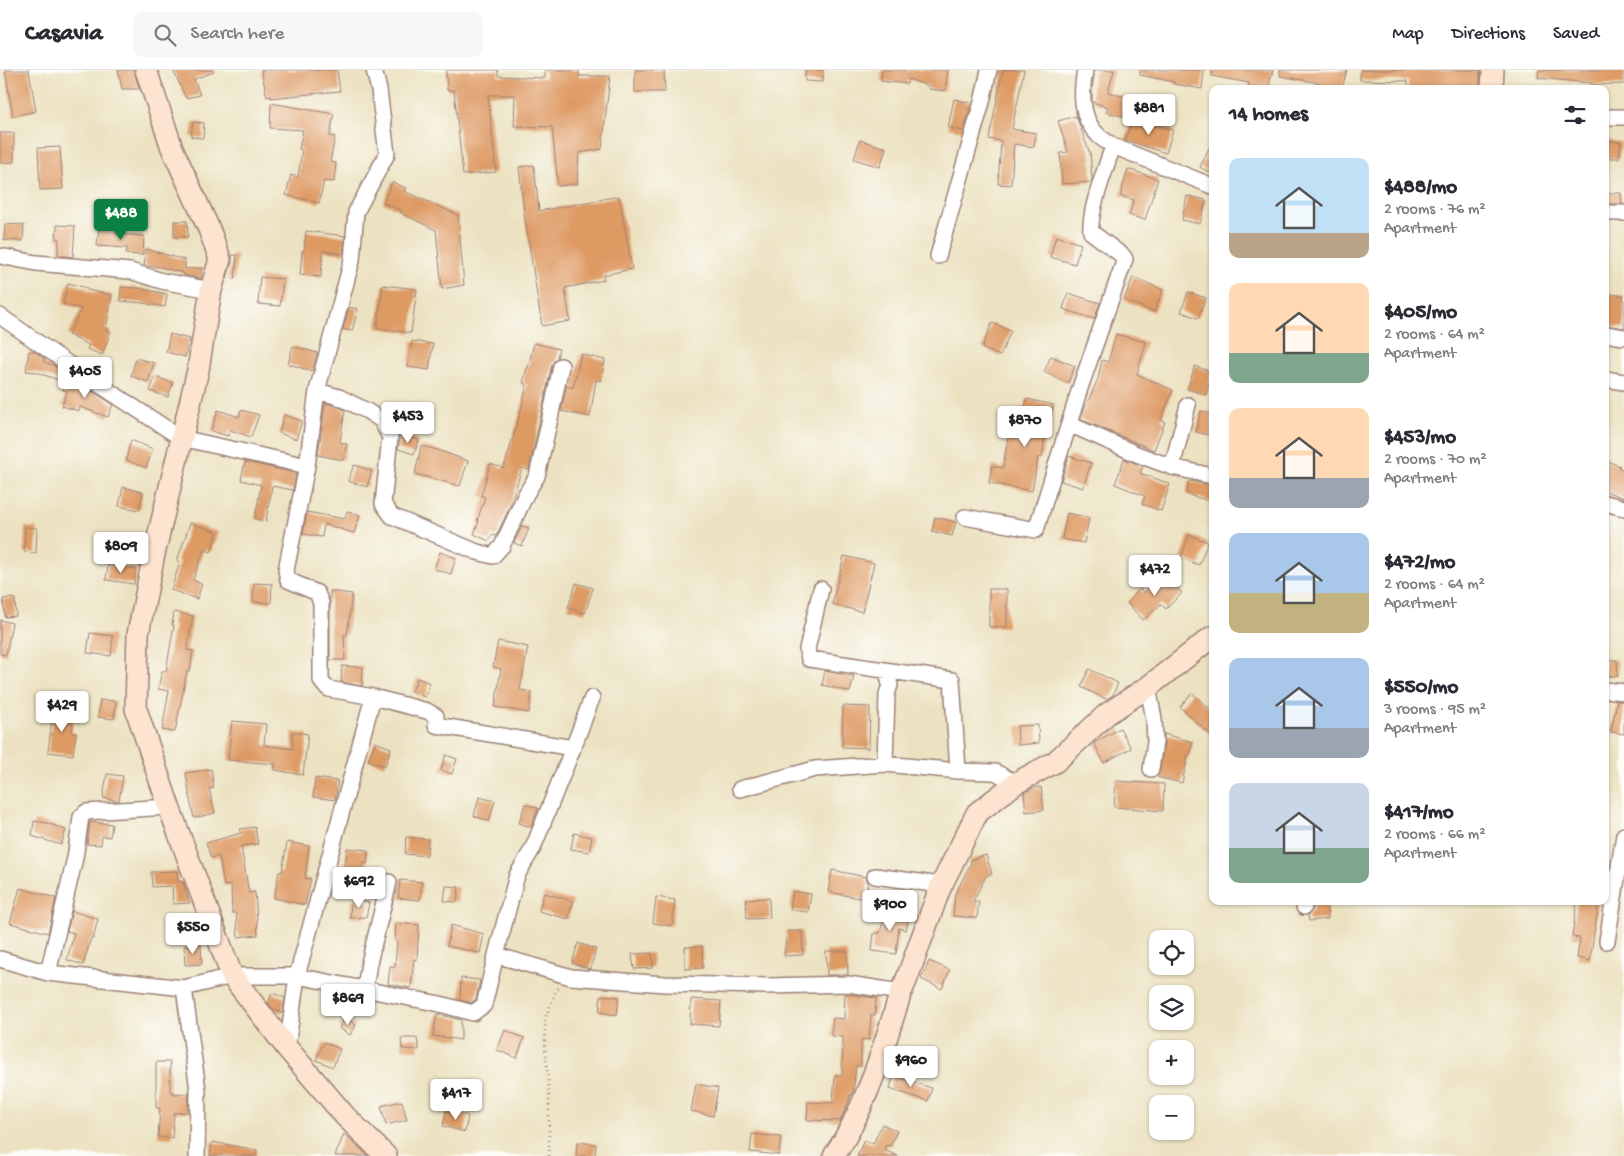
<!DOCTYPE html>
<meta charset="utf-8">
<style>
body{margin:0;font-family:"Gochi Hand",sans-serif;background:#f7f7f7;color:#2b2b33;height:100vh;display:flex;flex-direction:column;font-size:19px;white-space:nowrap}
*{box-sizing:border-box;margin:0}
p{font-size:16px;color:#7c7c81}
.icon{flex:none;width:28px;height:28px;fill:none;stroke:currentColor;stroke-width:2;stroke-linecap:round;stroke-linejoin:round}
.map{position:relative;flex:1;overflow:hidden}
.side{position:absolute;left:1209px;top:15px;width:400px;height:820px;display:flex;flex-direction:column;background:#fff;border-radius:10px;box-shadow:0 1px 4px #0004}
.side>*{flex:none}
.fabs{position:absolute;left:1149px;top:860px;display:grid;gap:10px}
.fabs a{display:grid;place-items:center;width:45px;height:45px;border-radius:10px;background:#fff;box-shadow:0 1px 4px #0004;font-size:25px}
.price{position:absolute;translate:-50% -42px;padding:0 11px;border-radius:5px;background:#fff;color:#222;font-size:16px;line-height:32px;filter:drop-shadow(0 1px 2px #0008)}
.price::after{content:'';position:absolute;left:50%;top:30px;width:15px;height:11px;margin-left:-8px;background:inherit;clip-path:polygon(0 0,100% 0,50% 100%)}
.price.active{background:#0b8043;color:#fff}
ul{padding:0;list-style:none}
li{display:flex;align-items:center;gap:15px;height:125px;padding:0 20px}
li span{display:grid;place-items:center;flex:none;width:140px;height:100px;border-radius:10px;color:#555}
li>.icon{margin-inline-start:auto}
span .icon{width:60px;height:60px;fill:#fffc;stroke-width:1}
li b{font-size:21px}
h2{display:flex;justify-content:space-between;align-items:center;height:60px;padding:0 20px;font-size:21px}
header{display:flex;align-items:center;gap:30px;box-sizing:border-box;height:70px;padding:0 25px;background:#fff;border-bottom:1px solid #e1e1e2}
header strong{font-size:24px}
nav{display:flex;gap:28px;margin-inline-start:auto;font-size:18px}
.search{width:350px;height:45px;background:#f7f7f7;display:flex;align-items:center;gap:12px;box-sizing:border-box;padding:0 18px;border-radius:10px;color:#7c7c81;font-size:19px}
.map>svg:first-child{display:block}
</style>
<header>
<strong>Casavia</strong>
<div class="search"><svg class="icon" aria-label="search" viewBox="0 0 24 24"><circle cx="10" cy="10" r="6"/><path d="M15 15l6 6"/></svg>Search here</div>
<nav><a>Map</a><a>Directions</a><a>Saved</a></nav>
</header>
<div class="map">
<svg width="1624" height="1086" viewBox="0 0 1624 1086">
<rect width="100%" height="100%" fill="#fdfcf7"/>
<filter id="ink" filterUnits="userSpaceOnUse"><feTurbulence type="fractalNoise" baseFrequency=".02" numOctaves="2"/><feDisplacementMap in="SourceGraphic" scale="10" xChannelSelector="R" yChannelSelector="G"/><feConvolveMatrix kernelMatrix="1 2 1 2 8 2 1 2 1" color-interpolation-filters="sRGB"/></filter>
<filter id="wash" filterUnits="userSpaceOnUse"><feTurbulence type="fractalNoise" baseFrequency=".0096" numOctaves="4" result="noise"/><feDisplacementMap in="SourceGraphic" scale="20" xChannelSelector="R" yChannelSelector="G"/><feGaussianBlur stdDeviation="1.12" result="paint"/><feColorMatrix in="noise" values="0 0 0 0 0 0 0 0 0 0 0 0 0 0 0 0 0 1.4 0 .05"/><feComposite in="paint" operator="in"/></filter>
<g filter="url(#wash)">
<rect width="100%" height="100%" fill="#ece2c1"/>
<g id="blocks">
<path fill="#de9a63" d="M5,0H29L36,41L13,46Z
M118,0H134L139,19H122Z
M173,0H213L214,2L194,9L200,25L186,28Z
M261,0H337L340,21L271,28V26L267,27Z
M446,0H498V6L545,8V0H579V6H610L602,79L579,83L577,114L558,116L552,57L514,56L515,25H488L496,102L463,105L454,20H447Z
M635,0H664L665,22H635Z
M805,0H823V12L805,11Z
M882,0H948L945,21L929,19V16L908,9L907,14L881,11Z
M1003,0H1024L1012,59L1036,63L1034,77L1014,74L1011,115L998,114L1001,71L989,69Z
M1095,0H1114L1108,22L1131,29L1126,47L1106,42L1108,37L1092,32V18Z
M1140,0H1204L1202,19L1174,14V12L1140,5Z
M1213,0H1273L1268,19H1248L1249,13L1212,6Z
M1280,0H1347L1342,19H1319L1320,13L1280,6Z
M1360,0H1480V19H1408V11L1360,10Z
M1539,0H1624V14L1591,15V13L1538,8Z
M954,29L971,33L964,61L948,58Z
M271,33L334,44L330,66L335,67L330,92L336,93L334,112L324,111L319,133L286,125L291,105L298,107L302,80L299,79L303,60L270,58Z
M1076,46L1089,81H1090L1092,109L1091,112L1062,114L1060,83L1068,82L1058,51Z
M1132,49L1152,56V54L1173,60L1166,83L1125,70Z
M193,52L204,53L203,68L191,67Z
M0,63H14V92L0,93Z
M860,70L886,78L880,97L854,89Z
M1605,70L1621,72L1619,88H1605Z
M1212,72V104L1200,97Z
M60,77L63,119L40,120L38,78Z
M534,95L539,141L619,126L632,199L603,205L604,210L565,218L570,251L542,256L524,143L519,97Z
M1128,99L1158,109L1145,150L1129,145L1134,130L1120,126Z
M392,112L406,118L404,121L458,145L464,215L442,219L436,160L401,143L402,141L383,133Z
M1605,123H1621L1622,134H1605Z
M1187,126L1206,130L1200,154L1182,150Z
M174,151H187L188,167H174Z
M5,154L24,155L23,171L4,170Z
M57,155L75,156L73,187L58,185L59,169H56Z
M99,157L116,159V164L144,166L143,185L126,184L127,178L97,176Z
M306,161L345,166L343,184L323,181L321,207L300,205L302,181H304Z
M1056,166L1081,174L1075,194L1050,187Z
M146,179L185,190V199L202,198L201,209L184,205L183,203L160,197L144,196Z
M232,185H237L235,209L227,208L232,192Z
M260,207L283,209L280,236L258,234Z
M1133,207L1163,220L1154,242L1124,230Z
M68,213L87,218V220L112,225L106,260L111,262L102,285L87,279L89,275L68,265L81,239L63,234Z
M383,215L417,219L411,263L377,258Z
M121,217L138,218L167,224L165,237L143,233L120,231Z
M1188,222L1206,228L1198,248L1181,242Z
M1068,223L1100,233L1094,249L1063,239Z
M1605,223L1624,226V258L1605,255Z
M349,237L358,239L352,261L343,259Z
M992,253L1011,261L1000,286L982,278Z
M170,264L190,269L185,287L166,282Z
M1116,264L1146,272L1137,304L1173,320L1161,350L1165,352L1154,380L1080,349L1098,309L1102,290L1108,292Z
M412,271L433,274L429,300L408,297Z
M534,273L559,279L557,288L552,294L529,400L522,398L509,439L496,466L492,465L489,471L474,464L479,451H477L485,427L481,426L490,394L504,398L522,336L527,314L523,313L527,298H528Z
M293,276L317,283L312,301L288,294Z
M29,281L36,282L44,288V292L55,296L64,302L61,311L36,302L26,301Z
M581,284L605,290L601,311L596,310L590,347L561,341L566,316L573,318Z
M1051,286L1075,296L1068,313L1044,302Z
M136,288L154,293L148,312L131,306Z
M1195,296L1212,302L1206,325L1187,319Z
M67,307L73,308L83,315V317L90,320L113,334L108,347L80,337L79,341L62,336L67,321L63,320Z
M155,307L173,313L168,327L150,321Z
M1027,329L1054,335L1048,358L1046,357L1042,388L1038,387L1032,421L989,413L992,396L1003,398L1008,366L1017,367Z
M325,333L336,336L345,340L340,372L347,374L343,390L318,385Z
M218,340L239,347L241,340L259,345L251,367L230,360L228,366L211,361Z
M1201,341L1212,344V366L1196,362Z
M284,345L302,351L296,369L279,363Z
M401,364L419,370L414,384L398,379Z
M131,370L153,379L146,398L126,390Z
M421,376L438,380L468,391L460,416L415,404Z
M1069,386L1091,393L1083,418L1061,411Z
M1124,389L1143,396L1140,403L1170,414L1161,441L1142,434L1145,426L1115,414Z
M1605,390L1620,396L1619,398L1624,400V428L1605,421Z
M245,392L296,403L293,420L272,416L266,451L255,449L261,415L241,410Z
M354,395L372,401L367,417L348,411Z
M1189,411L1212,415V432L1186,424Z
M123,417L143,422L139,440L119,436Z
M347,441L360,445L354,463L324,454L322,467L303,464L307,442L345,449Z
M1067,443L1089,448L1084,473L1062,469Z
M935,447L956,452L952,466L932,461Z
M190,453L218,462L211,482L204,479L193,510L202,514L197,529L171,520L180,492L177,491Z
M522,456L529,458L522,476L514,473Z
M25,457L37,458L36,483L24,482Z
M1189,465L1208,472L1199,495L1181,488Z
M440,482L456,488L451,504L434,499Z
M844,486L874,493L862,542L832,534Z
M108,495L136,499L134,514L106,510Z
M1163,504L1182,523L1166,539L1161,534L1143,550L1127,533L1140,519L1144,523Z
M254,513L272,514L271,533L253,532Z
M576,513L593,518L585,543L568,538Z
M989,519H1007V557H989Z
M330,521L352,524L347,565H344L345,590H330Z
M15,528L16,546L5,547L3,529Z
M174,542L193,546L187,580L193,581L190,601H187L175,662L162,660L169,621L158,619L162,601H166L174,555H172Z
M0,550L12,553L6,585L0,584Z
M90,563L113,566L111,586L87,583Z
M498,571L528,577L520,620L532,622L529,643L495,637L501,599L493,597Z
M1605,590H1617L1618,606H1605Z
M342,596L363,597L362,616L341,612Z
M1089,599L1118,613L1113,625L1106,629L1081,617Z
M825,601L854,606L850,622L822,615Z
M417,608L430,613L425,627L412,622Z
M1192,623L1212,641V666L1180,637Z
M100,630L116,631L114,649L98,647Z
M1617,631H1624V664L1611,662Z
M843,636L870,637L869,678L842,677Z
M53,639L74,641L72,663H76L73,685L48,682Z
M232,651L266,654L264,675L293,679L292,662L308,664L303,705L275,700V694L228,690Z
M1038,655L1039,673L1018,675L1017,656Z
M1120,658L1131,678L1104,693L1094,673Z
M1164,664L1193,672L1190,685H1188L1182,713L1157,707L1160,700L1164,673Z
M375,672L391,678L385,696L368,690Z
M446,685L457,689L452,704L441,700Z
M211,699L214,718L209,719L215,743L194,748L190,730L186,703Z
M107,704L123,706L119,731L103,728Z
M315,708L338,711L335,730L313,727Z
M1116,711L1164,714L1163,741L1114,737Z
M1041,717L1044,740L1026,742L1024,723L1033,718Z
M479,727L495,731L489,751L474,746Z
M525,734L538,738L531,757L519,753Z
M34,751L47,753L66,760L61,775L32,766Z
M90,752L112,754L110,767L102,766L101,775L87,774Z
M255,757L258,774L241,776L249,823L255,822L258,865L238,867L236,843H232L231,815L224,816L219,786L211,788L206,773L241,763L240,759Z
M574,763L592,767L589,782L571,779Z
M406,767L428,769L427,786L405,784Z
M287,772L309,776L305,808L311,809L305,835L274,828L279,802H282Z
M347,778L368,780L367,794L363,793L361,816L339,814L341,797H345Z
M986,785L992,804L986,806L973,831H979L977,848L953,846L955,824L971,793L970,790Z
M832,800L866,807L868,813L865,829L828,822Z
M177,801L178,811L183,812L190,833L173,834L172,816L152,817L151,802Z
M400,810L422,812L420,830L398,828Z
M446,816L459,817L457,832L444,831Z
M20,818L56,828L48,863L10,853Z
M793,821L811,824L808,842L790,840Z
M544,823L573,831L568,849L539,841Z
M656,827L675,830L672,856L653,853Z
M769,828L770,848L747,849L746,829Z
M351,829L369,833L366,847L350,848Z
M1314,831H1326L1328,849L1309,851L1308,845L1313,839Z
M1577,831H1599L1590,891L1577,888L1580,868L1572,867Z
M887,838L910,844L906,860L899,858L896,884L872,881L874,863H880Z
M72,841L98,849L93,869L91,868L83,895L67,890L74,863L67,861Z
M396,853L419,855L417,890L414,889L411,918L388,914L390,896L395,897L397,871H395Z
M451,855L484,864L480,883L447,876Z
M787,861H802L803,885L784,886Z
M578,873L596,879L590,899L572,893Z
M201,874L202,894L185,895L184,876Z
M702,876L703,898L685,899V877Z
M826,881H847L848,905H827Z
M652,883L653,898L634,899L632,884Z
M929,891L950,900L942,919L921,909Z
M461,908L480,910L476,929L471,933L460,930Z
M272,923L285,928L282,943L273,939L268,933Z
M845,924L876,928L875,945H871L869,970L861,969V996H856L853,1023L852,1025H850L849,1031L840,1051L807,1050L808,1032L833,1033L835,1005H842L843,967L831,966L833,948L844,949Z
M601,925L619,927L617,945L599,942Z
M691,929L721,931L719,956L690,954Z
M437,944L461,950V970L433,966Z
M345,948L356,955L350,965L339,958Z
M505,960L524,968L517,988L497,980Z
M401,968H417L419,980L402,979Z
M324,972L340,979L333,997L316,990Z
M156,992H170V1022H173V1024L189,1023L188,1042L174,1043L172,1068L158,1067L160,1038H156Z
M893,1006L932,1018L928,1031L890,1019Z
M696,1014L718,1018L713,1046L691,1041Z
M402,1031L407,1050L386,1055L381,1036Z
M446,1041L468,1046L465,1062L443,1056Z
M882,1054L897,1061L890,1076L886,1075L884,1080L898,1086H857L864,1070L873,1074Z
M344,1064L368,1086H335Z
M752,1064L781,1067L779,1085L750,1082Z
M212,1072L257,1080L256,1086H210Z
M577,1072L596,1074L595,1086H576Z"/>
</g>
</g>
<g filter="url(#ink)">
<use href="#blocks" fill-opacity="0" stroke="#9b8076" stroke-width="1"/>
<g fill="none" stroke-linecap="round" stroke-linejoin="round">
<g stroke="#9b8076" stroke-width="18">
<path id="street" d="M1085,0C1081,22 1080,47 1097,64C1101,69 1108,72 1113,76
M1605,47H1624
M1605,143H1624
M0,186L36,193L130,201L162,211L211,220
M938,186L982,32L989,0
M0,246L80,302L181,368L307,396
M1605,264L1624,267
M1605,309L1624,312
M317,321L339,327L367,341L381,350L390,367L383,434L392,446L477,482L493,486L502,476L526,424L537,406L549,353L561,296
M1069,354L1139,385L1172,397L1212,406
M1172,397L1188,335
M1605,433L1624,438
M965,447L1036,460L1081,315L1125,189L1123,186L1091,162C1089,140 1106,98 1113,76L1212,116
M821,519L807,579L809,589L952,610L958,701
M1148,617L1154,649L1155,672L1151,699
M1605,620L1624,622
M373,627L427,641L436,646V655L573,678L592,628
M885,694L887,624L890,615L887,601
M740,719L815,699L885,694L958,701L995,702L1016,713
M875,806L941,815
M1304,837L1305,831
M1607,871L1624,765
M496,885L517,805L533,778L573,678
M0,889L48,903L184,918L232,906H297L440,934L473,943L484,935L496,885L571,907L665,914L768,916L848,914L901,922
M48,903L75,788L81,747L86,742L169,737
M184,918L198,1020L197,1086
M365,919L369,893L389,812
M287,978L297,906L373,627L329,619L324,615L321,610V533L317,523L288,510L286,500L307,396L317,321L352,190L356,142L387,84L379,20L374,0"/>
</g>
<g stroke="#9b8076" stroke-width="24">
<path id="secondary" d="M146,0L172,78L209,159L220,189L211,220L198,300L154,484L138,564L136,639L169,737L232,906L287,978L345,1046L386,1086
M1492,19L1493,0
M834,1086C867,1037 883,978 901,922L906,911L940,818L977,743L1016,713L1055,692L1107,644L1148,617L1212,567"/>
</g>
<path stroke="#9b8076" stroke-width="2.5" stroke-dasharray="1 4" stroke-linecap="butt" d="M549,1086V1022L545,975V948L556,921L559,918"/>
<use href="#street" stroke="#fff" stroke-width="15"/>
<use href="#secondary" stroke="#fde4d0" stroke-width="21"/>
</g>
</g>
</svg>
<div class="fabs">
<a><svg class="icon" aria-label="locate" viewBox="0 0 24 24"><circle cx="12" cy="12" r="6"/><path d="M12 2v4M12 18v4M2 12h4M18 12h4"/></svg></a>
<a><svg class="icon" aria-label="layers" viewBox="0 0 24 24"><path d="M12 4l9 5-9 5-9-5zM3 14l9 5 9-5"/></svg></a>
<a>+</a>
<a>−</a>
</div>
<b class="price" style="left:1149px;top:66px">$881</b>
<b class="price active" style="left:121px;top:171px">$488</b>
<b class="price" style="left:85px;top:329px">$405</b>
<b class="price" style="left:408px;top:374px">$453</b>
<b class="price" style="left:1025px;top:378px">$870</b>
<b class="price" style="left:121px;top:504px">$809</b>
<b class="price" style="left:1155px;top:527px">$472</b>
<b class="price" style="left:62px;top:663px">$429</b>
<b class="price" style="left:359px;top:839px">$692</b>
<b class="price" style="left:890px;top:862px">$900</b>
<b class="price" style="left:193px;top:885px">$550</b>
<b class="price" style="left:348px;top:956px">$869</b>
<b class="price" style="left:911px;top:1018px">$960</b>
<b class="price" style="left:456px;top:1051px">$417</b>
<section class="side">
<h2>14 homes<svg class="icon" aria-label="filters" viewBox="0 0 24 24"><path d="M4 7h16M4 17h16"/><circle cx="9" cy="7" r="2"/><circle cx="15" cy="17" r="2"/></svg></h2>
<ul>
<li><span style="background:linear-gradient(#bfe0f5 75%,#b9a48a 0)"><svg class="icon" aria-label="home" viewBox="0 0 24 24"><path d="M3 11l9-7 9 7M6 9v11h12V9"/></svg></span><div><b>$488/mo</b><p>2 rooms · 76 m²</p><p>Apartment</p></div></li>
<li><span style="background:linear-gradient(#ffd9b3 70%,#7fa58c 0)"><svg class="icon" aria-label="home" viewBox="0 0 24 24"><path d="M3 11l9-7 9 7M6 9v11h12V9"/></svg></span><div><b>$405/mo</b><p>2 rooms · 64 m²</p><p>Apartment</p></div></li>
<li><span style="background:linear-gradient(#ffd9b3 70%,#9aa5b1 0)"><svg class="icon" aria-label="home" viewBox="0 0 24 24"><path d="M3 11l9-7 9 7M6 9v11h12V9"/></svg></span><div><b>$453/mo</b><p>2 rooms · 70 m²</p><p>Apartment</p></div></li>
<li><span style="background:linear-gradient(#a9c7e8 60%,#c2b280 0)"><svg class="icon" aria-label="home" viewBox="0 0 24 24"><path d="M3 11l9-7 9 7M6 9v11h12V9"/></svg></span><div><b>$472/mo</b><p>2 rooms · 64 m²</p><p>Apartment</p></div></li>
<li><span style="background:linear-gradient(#a9c7e8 70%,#9aa5b1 0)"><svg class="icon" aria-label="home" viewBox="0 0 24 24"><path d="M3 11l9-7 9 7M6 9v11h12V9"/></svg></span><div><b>$550/mo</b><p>3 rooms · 95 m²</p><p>Apartment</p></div></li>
<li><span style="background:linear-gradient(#c9d6e8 65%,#7fa58c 0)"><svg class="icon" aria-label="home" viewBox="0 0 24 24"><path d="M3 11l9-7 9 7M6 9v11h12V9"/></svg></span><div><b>$417/mo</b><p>2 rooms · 66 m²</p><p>Apartment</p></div></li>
</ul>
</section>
</div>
